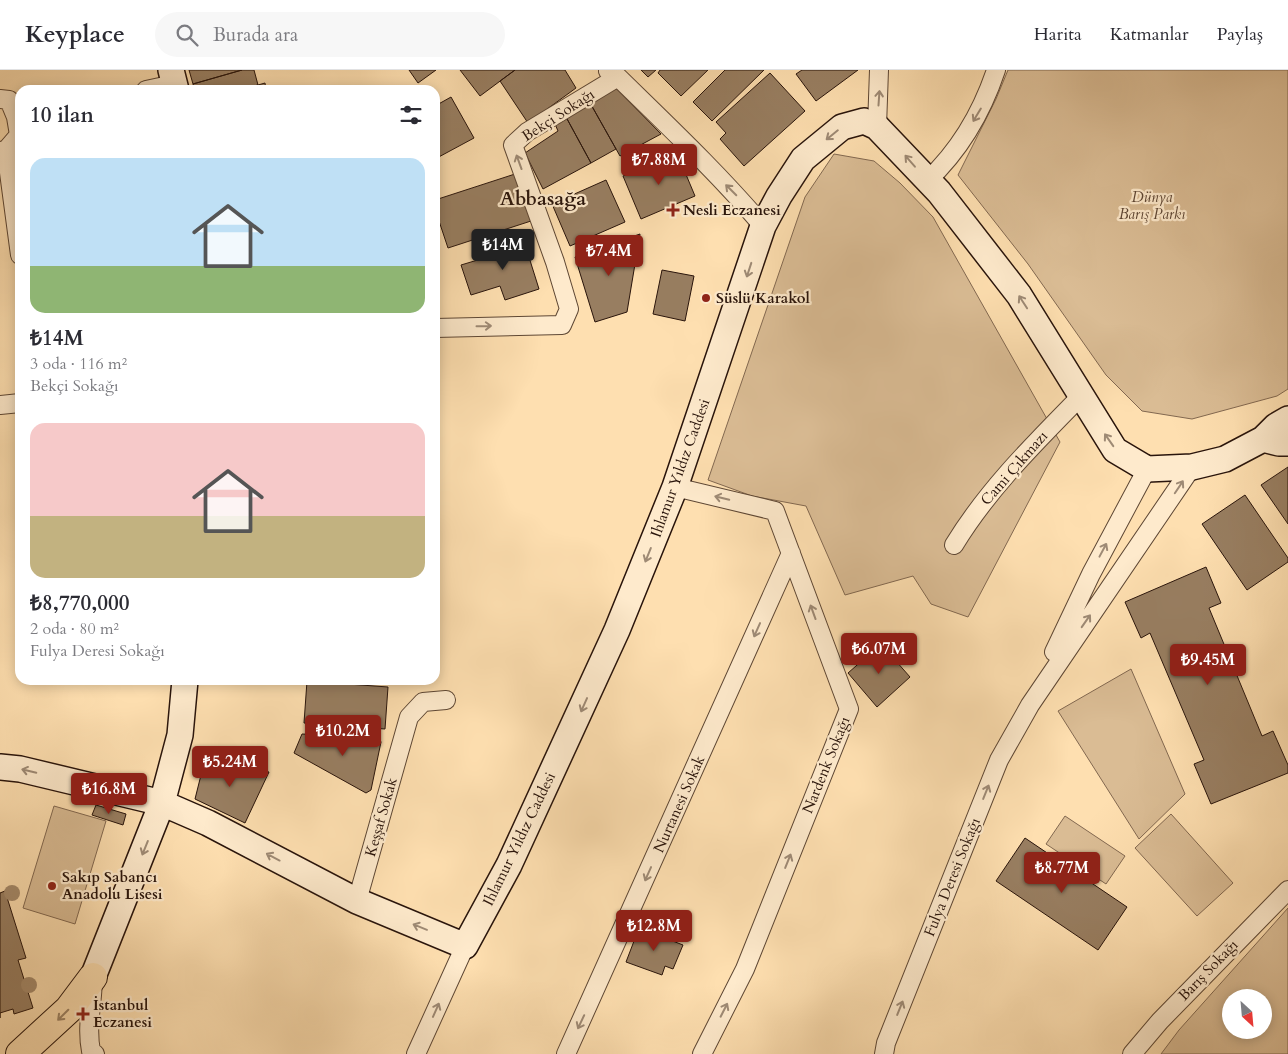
<!DOCTYPE html>
<html lang="tr">
<meta charset="utf-8">
<style>
body{margin:0;font-family:Cardo,serif;background:#f7f7f7;color:#2b2b33;height:100vh;display:flex;flex-direction:column;font-size:19px;white-space:nowrap}
*{box-sizing:border-box;margin:0}
p{font-size:16px;color:#7c7c81}
.icon{flex:none;width:28px;height:28px;fill:none;stroke:currentColor;stroke-width:2;stroke-linecap:round;stroke-linejoin:round}
.map{position:relative;flex:1;overflow:hidden}
.drawer{position:absolute;left:15px;top:15px;width:425px;height:600px;display:flex;flex-direction:column;background:#fff;border-radius:15px;box-shadow:0 2px 12px #0003}
.drawer>*{flex:none}
.needle{width:32px;rotate:154deg}
.controls{position:absolute;left:1222px;top:919px;display:grid;gap:10px}
.controls a{display:grid;place-items:center;width:50px;height:50px;border-radius:50%;background:#fff;box-shadow:0 2px 12px #0003;font-size:25px}
.price{position:absolute;translate:-50% -42px;padding:0 11px;border-radius:5px;background:#8f2418;color:#fff;font-size:16px;line-height:32px;filter:drop-shadow(0 1px 2px #0008)}
.price::after{content:'';position:absolute;left:50%;top:30px;width:15px;height:11px;margin-left:-8px;background:inherit;clip-path:polygon(0 0,100% 0,50% 100%)}
.price.on{background:#222;color:#fff}
ul{padding:0;list-style:none}
li{display:grid;align-content:center;gap:10px;height:265px;padding:0 15px}
li span{display:grid;place-items:center;height:155px;border-radius:15px;color:#555}
li>.icon{margin-inline-start:auto}
span .icon{width:90px;height:90px;fill:#fffc;stroke-width:1}
li b{font-size:21px}
h2{display:flex;justify-content:space-between;align-items:center;height:60px;padding:0 15px;font-size:21px}
header{display:flex;align-items:center;gap:30px;box-sizing:border-box;height:70px;padding:0 25px;background:#fff;border-bottom:1px solid #e1e1e2}
header strong{font-size:24px}
nav{display:flex;gap:28px;margin-inline-start:auto;font-size:18px}
.search{width:350px;height:45px;background:#f7f7f7;display:flex;align-items:center;gap:12px;box-sizing:border-box;padding:0 18px;border-radius:28px;color:#7c7c81;font-size:19px}
.map>svg:first-child{display:block}
</style>
<header>
<strong>Keyplace</strong>
<div class="search"><svg class="icon" aria-label="search" viewBox="0 0 24 24"><circle cx="10" cy="10" r="6"/><path d="M15 15l6 6"/></svg>Burada ara</div>
<nav><a>Harita</a><a>Katmanlar</a><a>Paylaş</a></nav>
</header>
<div class="map">
<svg width="1288" height="984" viewBox="0 0 1288 984">
<rect width="100%" height="100%" fill="#fedfb0"/>
<filter id="stains"><feTurbulence type="fractalNoise" baseFrequency=".004" numOctaves="4"/><feColorMatrix values="0 0 0 0 .2 0 0 0 0 .09 0 0 0 0 .02 0 0 0 .5 -.17"/></filter>
<radialGradient id="worn" r=".72"><stop offset=".6" stop-color="#630" stop-opacity="0"/><stop offset="1" stop-color="#630" stop-opacity=".3"/></radialGradient>
<path fill="#dabc94" stroke="#826850" fill-rule="evenodd" d="M1008,0H1288V319L1277,326L1192,349L1142,341L1106,305L1028,194L958,105L996,29Z
M834,84L874,91L900,113L933,147L1060,372L968,547L931,534L913,506L845,525L806,436L752,426L708,410L805,127Z
M1131,599L1185,724L1139,769L1058,641Z
M54,736L106,751L75,854L23,838Z
M1171,744L1233,813L1197,846L1135,778Z
M1065,746L1125,786L1106,814L1046,774Z
M1288,838V984H1161L1179,960ZM1231,928H1264V960H1231Z"/>
<path fill="#987e61" stroke="#29140b" d="M189,0H242L193,14Z
M242,0H254L258,15L238,20H194L193,14Z
M409,0H436L418,13Z
M460,0H515L480,26Z
M515,0H565L576,18L528,53L500,11Z
M641,0H656L648,7Z
M660,0H708L681,26L658,3Z
M725,0H764L712,51L693,32Z
M802,0H858L816,31L796,4Z
M770,3L805,41L744,96L720,69L726,63L716,52Z
M265,13L266,20H238L258,15Z
M615,17L661,64L620,86L589,31Z
M451,27L474,68L435,89V36Z
M589,31L616,79L591,93L566,47Z
M566,47L591,93L543,119L525,83L558,61L555,54Z
M677,83L695,126L641,149L623,106Z
M515,104L531,151L448,178L435,139V130Z
M606,110L625,152L570,176L552,134Z
M640,164L627,242L595,252L575,187Z
M523,168L539,219L505,230L500,216L471,225L461,195L491,186L489,179Z
M662,200L694,206L685,251L653,244Z
M1288,397V454L1261,415Z
M1245,425L1288,488V492L1247,520L1202,454Z
M1206,497L1221,533L1209,538L1262,666L1273,661L1288,695V703L1211,734L1194,694L1204,690L1150,563L1141,568L1125,532Z
M881,574L910,607L877,637L848,603Z
M307,611L388,617L385,659L304,653Z
M302,664L379,668L381,672L371,720L366,723L294,683Z
M205,689L269,702L245,753L195,729Z
M96,735L126,744L123,755L92,745Z
M1025,768L1127,837L1098,880L996,811Z
M5,821L26,888L18,890L33,938L14,944L13,939L0,943V948V823Z
M639,858L683,875L673,899L665,896L662,905L626,892Z"/>
<g fill="none" stroke-linecap="round" stroke-linejoin="round">
<g stroke="#5e4734" stroke-width="20">
<path id="street" d="M608,1L618,7C667,55 718,103 763,156
M146,20L174,14
M0,29L9,30L16,47L19,65L6,80L0,81
M877,57L879,0
M6,80L20,185
M927,111C960,80 982,42 996,0
M435,258L562,255L569,239L555,192L513,75L527,62L618,7
M0,335L20,333
M675,417L775,441L849,639L745,899L702,984
M954,475C988,419 1035,373 1081,326
M1054,582L1091,504L1147,399
M357,831L409,647L423,632L446,630
M93,907C93,932 86,956 91,981L95,984
M416,984L465,876
M566,984L791,483
M884,984L886,973L999,690L1030,635L1192,397
M1132,984L1160,951L1288,820"/>
</g>
<g stroke="#29140b" stroke-width="28">
<path id="secondary" d="M171,0L176,20
M1263,369L1279,373H1288
M0,697L20,699L162,733L208,753L357,831L465,876L509,795L617,560L675,417L763,156L779,126L803,89L842,57L864,51L877,57L939,122L1019,225L1115,380L1147,399L1192,397L1225,389L1263,369L1276,356L1288,349
M93,907L162,733L180,665L185,610"/>
</g>
<g stroke="#29140b" stroke-width="30">
<path id="primary" d="M20,984L69,939L93,907"/>
</g>
<use href="#street" stroke="#feeacc" stroke-width="18"/>
<use href="#secondary" stroke="#feeacc" stroke-width="25"/>
<use href="#primary" stroke="#fedfb0" stroke-width="28"/>
</g>
<g fill="#a68b6c">
<circle cx="12" cy="823" r="8"/>
<circle cx="29" cy="915" r="8"/>
</g>
<defs><path id="oneway-shaft" d="M-6 0H5M1.5-3L5.5 0L1.5 3" fill="none" stroke-width="1.6" stroke-linecap="round" stroke-linejoin="round" transform="scale(1.25)"/></defs>
<g stroke="#9e8a75">
<use href="#oneway-shaft" transform="translate(879 28) rotate(-86)"/>
<use href="#oneway-shaft" transform="translate(977 45) rotate(121)"/>
<use href="#oneway-shaft" transform="translate(832 65) rotate(141)"/>
<use href="#oneway-shaft" transform="translate(910 91) rotate(-131)"/>
<use href="#oneway-shaft" transform="translate(519 92) rotate(-110)"/>
<use href="#oneway-shaft" transform="translate(731 120) rotate(-135)"/>
<use href="#oneway-shaft" transform="translate(749 200) rotate(108)"/>
<use href="#oneway-shaft" transform="translate(1023 232) rotate(-123)"/>
<use href="#oneway-shaft" transform="translate(484 256) rotate(-1)"/>
<use href="#oneway-shaft" transform="translate(1109 370) rotate(-125)"/>
<use href="#oneway-shaft" transform="translate(1179 417) rotate(-56)"/>
<use href="#oneway-shaft" transform="translate(722 428) rotate(-166)"/>
<use href="#oneway-shaft" transform="translate(1103 480) rotate(-62)"/>
<use href="#oneway-shaft" transform="translate(648 485) rotate(112)"/>
<use href="#oneway-shaft" transform="translate(813 542) rotate(-110)"/>
<use href="#oneway-shaft" transform="translate(1086 551) rotate(-55)"/>
<use href="#oneway-shaft" transform="translate(757 560) rotate(114)"/>
<use href="#oneway-shaft" transform="translate(584 635) rotate(114)"/>
<use href="#oneway-shaft" transform="translate(29 701) rotate(-167)"/>
<use href="#oneway-shaft" transform="translate(986 722) rotate(-68)"/>
<use href="#oneway-shaft" transform="translate(145 778) rotate(112)"/>
<use href="#oneway-shaft" transform="translate(273 787) rotate(-152)"/>
<use href="#oneway-shaft" transform="translate(788 791) rotate(-68)"/>
<use href="#oneway-shaft" transform="translate(648 804) rotate(114)"/>
<use href="#oneway-shaft" transform="translate(420 857) rotate(-158)"/>
<use href="#oneway-shaft" transform="translate(900 938) rotate(-68)"/>
<use href="#oneway-shaft" transform="translate(436 940) rotate(-66)"/>
<use href="#oneway-shaft" transform="translate(724 940) rotate(-63)"/>
<use href="#oneway-shaft" transform="translate(581 952) rotate(115)"/>
</g>
<use stroke="#9e8466" href="#oneway-shaft" transform="translate(63 945) rotate(135)"/>
<g fill="#8f2418" stroke="#feeacc" stroke-width="2">
<path d="M670.5 132.5h5v5h5v5h-5v5h-5v-5h-5v-5h5z"/>
<circle cx="706" cy="228" r="5"/>
<circle cx="52" cy="816" r="5"/>
<path d="M80.5 936.5h5v5h5v5h-5v5h-5v-5h-5v-5h5z"/>
</g>
<g text-anchor="middle" stroke-width="4.5" stroke-linejoin="round" paint-order="stroke">
<g font-size="15" fill="#29140b" stroke="#feeacc">
<text transform="translate(558 45) rotate(-33)" y="5">Bekçi Sokağı</text>
<text transform="translate(680 398) rotate(-70)" y="5">Ihlamur Yıldız Caddesi</text>
<text transform="translate(1014 398) rotate(-49)" y="5">Cami Çıkmazı</text>
<text transform="translate(826 695) rotate(-68)" y="5">Nardenk Sokağı</text>
<text transform="translate(679 734) rotate(-66)" y="5">Nurtanesi Sokak</text>
<text transform="translate(381 747) rotate(-74)" y="5">Keşşaf Sokak</text>
<text transform="translate(519 769) rotate(-64)" y="5">Ihlamur Yıldız Caddesi</text>
<text transform="translate(952 807) rotate(-68)" y="5">Fulya Deresi Sokağı</text>
<text transform="translate(1208 900) rotate(-46)" y="5">Barış Sokağı</text>
</g>
<g font-size="15" font-style="italic" fill="#5e4634" stroke="#feeacc">
<text x="1152" y="132">Dünya<tspan x="1152" dy="17">Barış Parkı</tspan></text>
</g>
<g font-size="15" font-weight="bold" fill="#29140b" stroke="#feeacc" text-anchor="start">
<text x="683" y="145">Nesli Eczanesi</text>
<text x="716" y="233">Süslü Karakol</text>
<text x="62" y="812">Sakıp Sabancı<tspan x="62" dy="17">Anadolu Lisesi</tspan></text>
<text x="93" y="940">İstanbul<tspan x="93" dy="17">Eczanesi</tspan></text>
</g>
<g font-size="20" font-weight="bold" fill="#29140b" stroke="#feeacc">
<text x="543" y="135">Abbasağa</text>
</g>
</g>
<rect width="100%" height="100%" filter="url(#stains)"/>
<rect width="100%" height="100%" fill="url(#worn)"/>
</svg>
<div class="controls">
<a><svg class="needle" viewBox="-14 -14 28 28"><path d="M0-13l5 13h-10z" fill="#e53935"/><path d="M0 13l5-13h-10z" fill="#7c7c81"/></svg></a>
</div>
<b class="price" style="left:659px;top:116px">₺7.88M</b>
<b class="price on" style="left:503px;top:201px">₺14M</b>
<b class="price" style="left:609px;top:207px">₺7.4M</b>
<b class="price" style="left:879px;top:605px">₺6.07M</b>
<b class="price" style="left:1208px;top:616px">₺9.45M</b>
<b class="price" style="left:343px;top:687px">₺10.2M</b>
<b class="price" style="left:230px;top:718px">₺5.24M</b>
<b class="price" style="left:109px;top:745px">₺16.8M</b>
<b class="price" style="left:1062px;top:824px">₺8.77M</b>
<b class="price" style="left:654px;top:882px">₺12.8M</b>
<section class="drawer">
<h2>10 ilan<svg class="icon" aria-label="filters" viewBox="0 0 24 24"><path d="M4 7h16M4 17h16"/><circle cx="9" cy="7" r="2"/><circle cx="15" cy="17" r="2"/></svg></h2>
<ul>
<li><span style="background:linear-gradient(#bfe0f5 70%,#8fb573 0)"><svg class="icon" aria-label="home" viewBox="0 0 24 24"><path d="M3 11l9-7 9 7M6 9v11h12V9"/></svg></span><div><b>₺14M</b><p>3 oda · 116 m²</p><p>Bekçi Sokağı</p></div></li>
<li><span style="background:linear-gradient(#f6c9c9 60%,#c2b280 0)"><svg class="icon" aria-label="home" viewBox="0 0 24 24"><path d="M3 11l9-7 9 7M6 9v11h12V9"/></svg></span><div><b>₺8,770,000</b><p>2 oda · 80 m²</p><p>Fulya Deresi Sokağı</p></div></li>
</ul>
</section>
</div>
